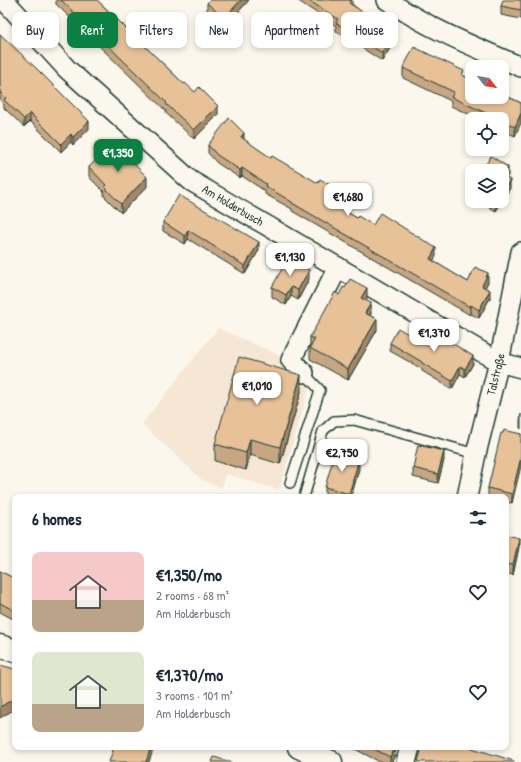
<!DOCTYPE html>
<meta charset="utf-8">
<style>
body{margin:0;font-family:"Patrick Hand",sans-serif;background:#f6f6f7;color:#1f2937;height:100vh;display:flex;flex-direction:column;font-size:15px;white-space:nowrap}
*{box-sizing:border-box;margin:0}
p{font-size:13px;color:#747a83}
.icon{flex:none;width:22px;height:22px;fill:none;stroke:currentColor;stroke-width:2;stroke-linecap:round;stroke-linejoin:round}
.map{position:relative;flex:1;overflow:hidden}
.details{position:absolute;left:12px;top:494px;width:497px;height:256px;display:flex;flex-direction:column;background:#fff;border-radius:8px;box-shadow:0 2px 6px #0003}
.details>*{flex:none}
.hud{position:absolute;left:12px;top:12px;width:497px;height:36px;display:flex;gap:8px}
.needle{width:26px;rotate:121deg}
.fabs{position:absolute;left:465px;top:60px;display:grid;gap:8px}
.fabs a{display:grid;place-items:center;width:44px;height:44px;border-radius:8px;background:#fff;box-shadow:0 2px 6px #0003;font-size:20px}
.price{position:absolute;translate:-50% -34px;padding:0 9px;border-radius:8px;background:#fff;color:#222;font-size:13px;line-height:26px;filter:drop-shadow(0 1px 2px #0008)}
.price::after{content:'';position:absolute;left:50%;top:24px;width:12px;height:9px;margin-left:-6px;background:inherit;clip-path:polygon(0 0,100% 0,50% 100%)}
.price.selected{background:#0b8043;color:#fff}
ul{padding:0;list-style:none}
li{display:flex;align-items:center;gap:12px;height:100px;padding:0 20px}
li span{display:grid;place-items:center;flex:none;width:112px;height:80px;border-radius:8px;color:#555}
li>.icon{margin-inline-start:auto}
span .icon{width:48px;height:48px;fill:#fffc;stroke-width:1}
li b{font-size:17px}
h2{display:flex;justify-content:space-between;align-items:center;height:48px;padding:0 20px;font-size:17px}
.pill{padding:0 14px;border-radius:8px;background:#fff;box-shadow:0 2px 6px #0003;font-size:14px;line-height:36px}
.pill.selected{background:#0b8043;color:#fff}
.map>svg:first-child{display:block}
</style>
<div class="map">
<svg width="521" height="762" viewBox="0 0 521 762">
<rect width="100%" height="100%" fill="#fbf7ec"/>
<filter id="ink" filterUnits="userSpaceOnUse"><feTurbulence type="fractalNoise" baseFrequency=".025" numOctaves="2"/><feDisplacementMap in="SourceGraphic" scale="8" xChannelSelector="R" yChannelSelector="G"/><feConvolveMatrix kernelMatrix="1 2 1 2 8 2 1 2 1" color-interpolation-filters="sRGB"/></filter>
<g filter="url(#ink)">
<path fill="#f5e7d3" d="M218,328L277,354L309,388L279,490L226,474L222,488L202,480L142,424Z"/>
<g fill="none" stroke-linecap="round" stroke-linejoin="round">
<g stroke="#1f3d34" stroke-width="12">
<path id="service" d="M290,483L320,390L304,373
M304,497L323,431L334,421L354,420L476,454"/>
</g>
<g stroke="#1f3d34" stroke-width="22">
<g id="minor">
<path id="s1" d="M4,0L67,69L191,181L499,362L521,368"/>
<path d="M387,0C429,29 475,47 521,67"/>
<path d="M304,373L291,360L338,267"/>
<path id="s2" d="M467,497L476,454L499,362L521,252"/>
<path d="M406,762L410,747"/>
</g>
</g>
<g stroke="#1f3d34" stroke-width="25">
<path id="tertiary" d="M0,646L15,651
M299,747L331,762"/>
</g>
<use href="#service" stroke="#fbf7ec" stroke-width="9"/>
<use href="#minor" stroke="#fbf7ec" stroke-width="19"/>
<use href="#tertiary" stroke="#fbf7ec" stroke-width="22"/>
</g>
<path fill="#c7a683" stroke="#1f3d34" d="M56,0H97L184,84L218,115L194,139L166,113V111L56,4Z
M249,0L224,28L207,12V3Z
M297,0H352V4L395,40L382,61L336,31V26Z
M521,0V19L501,15V6Z
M0,34L89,129L73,145L71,142L61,152L30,121L24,127L4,108V105L0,100Z
M403,68L464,76L521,103L515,136L502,130V119H479L451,106V101L403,78Z
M244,140L271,158L340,199L336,206L357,218L373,225L436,256L433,261L468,282H488L485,287L490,298L479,318L471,314L470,315L292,211V209L265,194V191L242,176L240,178L217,163L208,153V145Z
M89,167L147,187L121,213L104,196V192L89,177Z
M502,171L508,175L506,178L510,188L496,211L479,201H502Z
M163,222L259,250L245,274L188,239L185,244L163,231Z
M309,279L298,300L291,296L286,305L272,297V287Z
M339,295L367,299L366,300L371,314L370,315L377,330L348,380L310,359V337Z
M420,341L428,342L473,364L465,377L460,374L452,389L422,371V369L390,351V343Z
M301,392L280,464L250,455L246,470L215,461V444Z
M521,414V429L520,428V420Z
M503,433L521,434L512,503L506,502V497H488V488Z
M444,460L438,483L413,477V468Z
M359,469L351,497H327L325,496V487Z
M506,535L519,547L513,575L506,573Z
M0,571L15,579V620L0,612Z
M351,747H397L392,762H380Z"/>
<path fill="#a2876a" stroke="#1f3d34" d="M241,0H249L224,28V18Z
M395,33V40L382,61V53Z
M218,106V115L194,139V130Z
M30,113V121L24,127V119Z
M521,113V123L515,136V127Z
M89,121V129L73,145V137Z
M244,133V141L241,137Z
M71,134V142L61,152V144Z
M508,167V175L503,184V176Z
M242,168V176L240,178V170Z
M147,177V187L121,213V204Z
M510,180V188L496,211V203L497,201H502V193Z
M340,191V199L333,212V204Z
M188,230V239L185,244V236Z
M259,242V250L245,274V266Z
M436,248V256L430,268V259Z
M309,270V279L298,300V290Z
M488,273V282L482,294V286Z
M291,287V296L286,305V295Z
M367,288V299L361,309V298Z
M490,290V298L479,318V310Z
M371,303V314L365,324V313Z
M471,305V314L470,315V307Z
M377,319V330L348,380V369Z
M473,356V364L465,377V369Z
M460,366V374L452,389V381Z
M301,375V392L280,464V447Z
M250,439V455L246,470V453Z
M444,451V460L438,483V474Z
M521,457V466L512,503V494Z
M359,459V469L351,497H349V494Z
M519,538V547L513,575V565Z
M15,698V709L0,718V707Z
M151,747H154L149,762H146Z
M394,747H397L392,762H390V757Z"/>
<path fill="#e7c198" stroke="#1f3d34" d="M61,0H97L184,84L185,83L195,92L199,87L218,106L194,130L166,104L167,103Z
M210,0H241L224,18L207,3Z
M308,0H351L349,3L395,33L382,53L336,23L338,19Z
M503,0H521V10L501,6Z
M0,34L36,68L89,121L73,137L71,134L61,144L30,113L24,119L4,100L6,98L0,92Z
M414,47L464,71L462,75L472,80V97H502V94L521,103V113L515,127L502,121V119H499L451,97L454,92L403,68Z
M229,118L244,133L241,137L271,158L272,156L318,183L320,179L340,191L333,204L357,218L358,216L373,225L380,213L436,248L430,259L468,282L475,267L488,273L482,286L490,290L479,310L471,305L470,307L292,203V202L265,186L266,184L242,168L240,170L217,155L208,145Z
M113,143L147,177L121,204L104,187L106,185L89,167Z
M491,156L508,167L503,176L510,180L502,193V171H482Z
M179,195L259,242L245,266L188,230L185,236L163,222Z
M288,258L309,270L298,290L291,287L286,295L272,287Z
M350,279L367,288L361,298L371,303L365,313L377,319L348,369L310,348L315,339L310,337L335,292L339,295L343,287L345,288Z
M398,328L420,341L422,337L428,342L434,332L473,356L465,369L460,366L452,381L422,363V362L390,343Z
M239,357L301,375L280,447L250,439L246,453L215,444Z
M504,430L521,434V457L512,494L488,488L501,433H503Z
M418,445L444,451L438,474L413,468Z
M335,453L359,459L349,494L325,487Z
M506,535L519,538L513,565L506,564Z
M0,571L15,579V611L0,603Z
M0,665L15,669V698L0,707Z
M114,747H151L146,762H109Z
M370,747H394L390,757Z
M422,747H473L472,748L514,761V762H418Z
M214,757L231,762H212Z"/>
</g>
<g text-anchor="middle" stroke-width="3.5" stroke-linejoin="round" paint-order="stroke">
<g font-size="12" fill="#1f3d34" stroke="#fbf7ec">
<text dy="4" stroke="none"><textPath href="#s1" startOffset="309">Am Holderbusch</textPath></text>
<text dy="4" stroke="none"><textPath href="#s2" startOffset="126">Talstraße</textPath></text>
</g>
</g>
</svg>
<div class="fabs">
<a><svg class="needle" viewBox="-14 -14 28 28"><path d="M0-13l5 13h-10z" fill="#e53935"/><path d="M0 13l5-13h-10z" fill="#747a83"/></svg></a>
<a><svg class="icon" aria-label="locate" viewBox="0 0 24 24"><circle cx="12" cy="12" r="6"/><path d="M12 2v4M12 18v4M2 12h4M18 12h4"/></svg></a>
<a><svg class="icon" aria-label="layers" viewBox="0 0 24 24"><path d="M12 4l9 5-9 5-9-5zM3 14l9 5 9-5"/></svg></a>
</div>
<b class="price selected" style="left:118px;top:173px">€1,350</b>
<b class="price" style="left:348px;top:217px">€1,680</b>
<b class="price" style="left:290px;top:277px">€1,130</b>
<b class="price" style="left:434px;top:353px">€1,370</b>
<b class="price" style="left:257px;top:406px">€1,010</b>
<b class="price" style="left:342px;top:473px">€2,750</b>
<div class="hud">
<a class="pill">Buy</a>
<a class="pill selected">Rent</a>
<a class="pill">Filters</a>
<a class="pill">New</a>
<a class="pill">Apartment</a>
<a class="pill">House</a>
</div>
<section class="details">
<h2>6 homes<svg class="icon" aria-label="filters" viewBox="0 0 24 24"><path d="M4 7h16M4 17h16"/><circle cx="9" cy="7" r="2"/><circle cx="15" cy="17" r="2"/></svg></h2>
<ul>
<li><span style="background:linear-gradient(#f6c9c9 60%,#b9a48a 0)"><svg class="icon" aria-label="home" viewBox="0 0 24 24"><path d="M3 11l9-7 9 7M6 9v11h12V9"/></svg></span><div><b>€1,350/mo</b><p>2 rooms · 68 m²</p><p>Am Holderbusch</p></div><svg class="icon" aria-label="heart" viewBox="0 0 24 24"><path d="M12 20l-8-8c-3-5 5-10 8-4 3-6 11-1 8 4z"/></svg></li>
<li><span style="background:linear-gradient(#dfe7d0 65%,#b9a48a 0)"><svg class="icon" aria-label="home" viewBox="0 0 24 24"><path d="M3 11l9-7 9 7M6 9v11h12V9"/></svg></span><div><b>€1,370/mo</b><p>3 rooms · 101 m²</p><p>Am Holderbusch</p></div><svg class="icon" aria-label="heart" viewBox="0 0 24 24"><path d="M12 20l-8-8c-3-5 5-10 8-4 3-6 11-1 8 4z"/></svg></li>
</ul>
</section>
</div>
